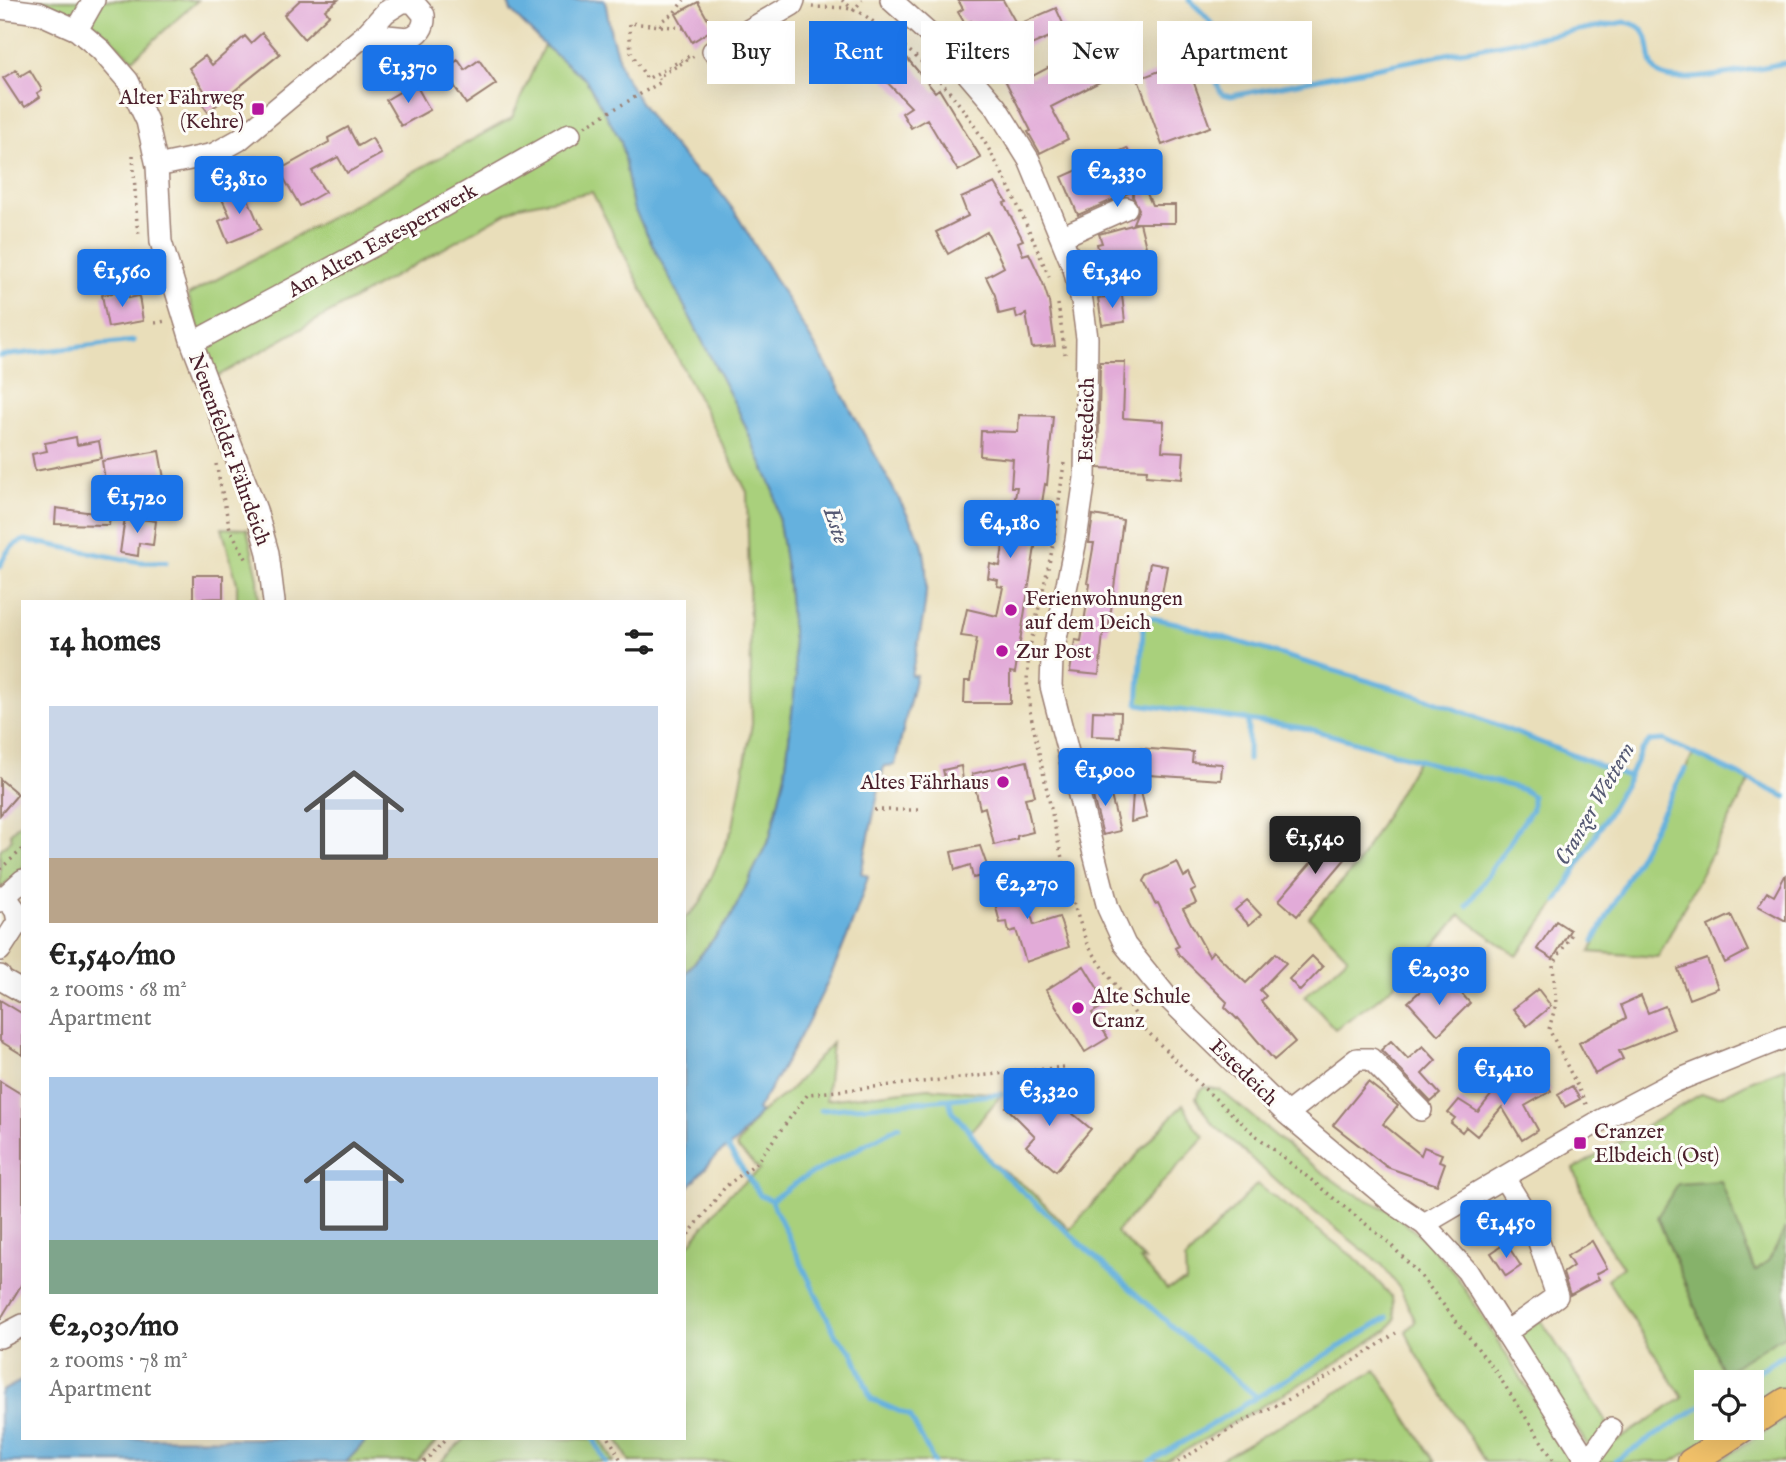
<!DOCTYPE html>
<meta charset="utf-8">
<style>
body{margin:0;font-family:"IM FELL English",serif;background:#f2f2f2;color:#222;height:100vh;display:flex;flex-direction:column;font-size:26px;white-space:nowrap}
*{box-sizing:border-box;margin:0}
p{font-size:23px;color:#767676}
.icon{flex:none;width:38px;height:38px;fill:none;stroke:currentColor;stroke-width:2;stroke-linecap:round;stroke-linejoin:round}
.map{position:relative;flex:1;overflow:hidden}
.drawer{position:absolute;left:21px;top:600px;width:665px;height:840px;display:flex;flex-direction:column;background:#fff;border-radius:0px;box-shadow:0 7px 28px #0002}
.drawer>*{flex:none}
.top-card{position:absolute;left:707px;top:21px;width:665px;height:63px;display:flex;gap:14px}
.tools{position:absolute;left:1694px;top:1370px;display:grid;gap:14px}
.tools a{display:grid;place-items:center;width:70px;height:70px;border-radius:0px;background:#fff;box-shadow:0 7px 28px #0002;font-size:35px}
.price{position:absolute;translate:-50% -60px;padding:0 16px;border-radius:7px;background:#1a73e8;color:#fff;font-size:23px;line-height:46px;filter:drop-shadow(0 2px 4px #0008)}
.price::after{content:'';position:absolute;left:50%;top:42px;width:21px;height:16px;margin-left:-10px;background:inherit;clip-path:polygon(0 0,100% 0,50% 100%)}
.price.current{background:#222;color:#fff}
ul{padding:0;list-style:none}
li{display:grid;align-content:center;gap:14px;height:371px;padding:0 28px}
li span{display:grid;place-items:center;height:217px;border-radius:0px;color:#555}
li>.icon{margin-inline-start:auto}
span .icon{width:126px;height:126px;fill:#fffc;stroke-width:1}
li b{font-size:30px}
h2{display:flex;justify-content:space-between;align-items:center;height:84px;padding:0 28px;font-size:30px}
.pill{padding:0 24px;border-radius:0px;background:#fff;box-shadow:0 7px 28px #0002;font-size:24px;line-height:63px}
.pill.current{background:#1a73e8;color:#fff}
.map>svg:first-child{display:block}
</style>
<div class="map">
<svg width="1786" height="1462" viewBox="0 0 1786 1462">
<rect width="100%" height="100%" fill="#fdfcf7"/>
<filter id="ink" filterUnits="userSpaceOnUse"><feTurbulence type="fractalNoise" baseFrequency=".0143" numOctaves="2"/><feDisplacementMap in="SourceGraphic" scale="14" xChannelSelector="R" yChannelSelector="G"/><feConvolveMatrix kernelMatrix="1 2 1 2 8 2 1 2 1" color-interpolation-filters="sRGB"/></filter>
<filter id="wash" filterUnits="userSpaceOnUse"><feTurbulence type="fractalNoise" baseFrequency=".00686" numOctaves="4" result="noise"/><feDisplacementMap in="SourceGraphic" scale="28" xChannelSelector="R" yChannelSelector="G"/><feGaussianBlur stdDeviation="1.57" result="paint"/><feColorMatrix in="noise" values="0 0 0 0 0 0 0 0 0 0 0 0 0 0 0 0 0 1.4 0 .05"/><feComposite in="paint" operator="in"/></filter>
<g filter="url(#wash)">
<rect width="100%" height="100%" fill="#e9deba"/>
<path fill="#a9d07b" stroke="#7a7853" stroke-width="2" d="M39,0H198L133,59L92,22Z
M544,45L586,80L621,141L633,207L739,412L774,491L787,573L796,677L785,774L770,837L730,919L684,975V919L700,904L733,827L752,724L747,492L592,192L519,206L214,378L188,295L512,118Z
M222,528L247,529L258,578L259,602H237V583Z
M1144,616L1176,623L1435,701L1629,777L1557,902L1517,956L1460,915L1419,964L1375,1001L1335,1029L1305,996L1348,957L1309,917L1357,865L1418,759L1310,729L1138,704Z
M1693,754L1750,780L1658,957L1590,952Z
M23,820V868L0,889V850L12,839L10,833Z
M832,1043L826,1100L929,1088L1002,1094L970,1132L989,1160L1026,1187L1070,1229L1183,1104L1196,1128L1205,1137L1116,1232L1145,1260H1140L1167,1289L1186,1281L1185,1260L1257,1184L1359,1261L1392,1297L1395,1319L1388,1329L1345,1358L1165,1462H630L617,1439L684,1438V1251L728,1195L760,1170L736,1147L760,1113L790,1090Z
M1786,1067V1228L1769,1261L1755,1271L1722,1373L1786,1334V1389L1752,1411V1382H1706V1428H1725L1672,1462H1598L1518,1336L1541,1320L1618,1440L1683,1398L1607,1279L1623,1267L1594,1225L1574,1169L1701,1094L1721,1096L1750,1081Z
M1205,1087L1220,1090L1300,1156L1346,1189L1392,1212L1425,1240L1454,1272L1574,1462H1485L1413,1348L1406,1331L1415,1322L1414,1318L1400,1289L1382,1265L1283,1187L1211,1122L1196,1098L1200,1090Z
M1376,1370L1435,1462H1216Z
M1786,1418V1462H1718Z
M368,1439H439L417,1462H346Z
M465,1439H601L614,1462H440Z"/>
<path fill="#86b26b" stroke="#68684b" stroke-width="2" d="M1721,1181L1755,1271L1769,1260L1786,1228V1334L1723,1373L1657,1217L1678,1184Z"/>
<path fill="#65b1de" stroke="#586884" stroke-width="2" d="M507,0H605L611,34L622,71L638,99L657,127L697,173L710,179L735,212L830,371L922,542C933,588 921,630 911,675H916L895,765L884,766L861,873L868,876C844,959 803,1037 757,1110L760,1113L736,1142L717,1155L684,1192V975L730,919L770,837L785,774L796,677L787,573L774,491L739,412L633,207L621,141L586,80L544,45L511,11Z
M23,1380V1438L368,1439L346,1462H0V1395L2,1391Z"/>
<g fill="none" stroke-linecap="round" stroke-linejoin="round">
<path stroke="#65b1de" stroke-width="5" d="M1189,0C1201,11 1215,23 1219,40C1224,59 1209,76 1222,94L1231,96L1477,48L1625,22C1662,27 1639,64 1661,75C1682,86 1760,67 1786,63
M0,356L134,341
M0,567C5,553 10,545 25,540L140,562H166
M1248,720V760
M1557,902L1629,777L1641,751L1650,741L1664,740L1786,797
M1467,906L1532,809V796L1524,790L1310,729L1138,704L1144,616L1176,623L1435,701L1629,777
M1594,941L1685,769
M949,1099L1002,1094
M821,1110L949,1099L952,1111L970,1132L991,1163L1176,1330L1257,1397
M728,1148L760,1195L771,1200L836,1336L853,1353L871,1399L910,1416L934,1462
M771,1200L802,1179L899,1126
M1740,1382L1786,1354
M593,1438L606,1462
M1615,1461L1706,1403
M1150,1462L1387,1318"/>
</g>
<g id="blocks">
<path fill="#e2abd8" d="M300,0H338L325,10L329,15L304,39L284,15Z
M958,0H1003L1017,25L1056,8L1066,30L1017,51L1031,77L1104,38L1121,71L1051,107L1068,139L1040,153L1028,132L1031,131L1006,82L971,21L965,24L958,12L963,9Z
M698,2L713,29L692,42L676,14Z
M262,33L280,54L208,112L196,96L204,90L189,68L205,56L212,65L245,36L251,43Z
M907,58L935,92L939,89L981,158L958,171L927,119L911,128L902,113L911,107L883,78L885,76L879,70L893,59L898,65Z
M458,60L465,70L479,60L496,84L466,104L444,70Z
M1186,61L1210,127L1162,145L1138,79Z
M16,70L20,76L30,70L42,90L37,93L40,97L25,107L22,103L20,104L3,78Z
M415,83L430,110L401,126L386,100Z
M348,127L358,146L372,138L381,154L347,173L338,157L312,171L325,192L300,206L279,170L329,142L328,138Z
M1127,148L1152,205H1175V223H1140L1149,259L1120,267L1124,283L1108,287L1097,244L1102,243L1099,234L1139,223H1133L1139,209L1133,197V191L1078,215L1062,177Z
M258,156L266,174L251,180L243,162Z
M995,183L1007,202L1004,203L1023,240L1018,242L1023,255L1029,253L1043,283L1049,302L1055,346L1032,348L1026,314L1017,318L1015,310L999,314L995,295L986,277L1004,267L987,232L948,254L936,232L968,216L961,198Z
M243,187L261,229L228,243L219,221L230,216L221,197Z
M127,290L129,298L139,296L143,321L108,327L102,295Z
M1122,295L1125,322L1102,325L1098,298Z
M1100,362H1125L1123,418L1164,421L1162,451L1184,452L1182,479L1146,476L1147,470L1098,468Z
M1019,415L1053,416L1047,485L1045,484L1015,673L1010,672V703H964L965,681H970L977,638L961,636L967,609L997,616L1003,587L997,586L998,580L988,578L990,564L1000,566L1006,525L1010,526L1017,487H1011L1013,459L980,456L981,431L1018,432Z
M76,437L77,445L99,441L102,458L35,471L32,454L47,451L45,443Z
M159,451L165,484L107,494L102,461Z
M56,508L110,515L109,525L55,524Z
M1093,515L1123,520L1108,633H1103L1099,675L1070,672L1075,640L1081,641L1090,584L1087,583L1094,543H1089Z
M125,517L156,521L153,545L139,543L138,556L120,553Z
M1150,563L1167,566L1161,599L1144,597Z
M193,575H223V598L193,599Z
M1093,711L1121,712L1120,737L1092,736Z
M1136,748L1193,752L1192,762L1222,764L1221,780L1134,774Z
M1027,761L1035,796L1025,798L1033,832L1017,836V839L994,845L985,807L980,809L972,774Z
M961,766L963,780L946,783L943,770Z
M1134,778H1138L1147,818L1131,822Z
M0,779L18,794L0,815Z
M1107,780L1120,831L1103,835L1090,785Z
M1334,836L1352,851L1297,916L1279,900Z
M980,846L990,874L973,878L970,865L955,870L951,852Z
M1177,862L1184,877L1189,874L1196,889L1191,892L1196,903L1183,909L1209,956L1213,951L1246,983L1276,953L1286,963L1260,990L1266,996L1261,1001L1295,1042L1274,1060L1238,1018L1237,1019L1225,1007L1227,1002L1179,955L1175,948L1179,946L1158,903L1155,904L1144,881L1147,876Z
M1786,874V921L1758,906L1767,892L1774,896Z
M1019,875L1034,925L1059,917L1069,947L1026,962L1016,930L1009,932L1007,922L1000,923L990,884Z
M1247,900L1261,915L1249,925L1235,910Z
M1731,915L1748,951L1725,963L1708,926Z
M1556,921L1570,930L1553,959L1537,949Z
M1312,956L1323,967L1300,991L1289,979Z
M1707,959L1718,988L1689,999L1678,969Z
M1084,966L1107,1004L1092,1013L1108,1038L1085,1052L1046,990Z
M1428,984L1440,997L1454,985L1470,1003L1438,1035L1408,1002Z
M1538,989L1551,1006L1527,1026L1513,1009Z
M1641,996L1648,1013L1665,1006L1674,1029L1619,1051L1623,1059L1595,1074L1579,1043L1626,1018L1621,1005Z
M0,1000L23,1014V1055L0,1041Z
M1391,1041L1408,1059L1423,1046L1436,1060L1422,1074L1440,1094L1431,1102L1381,1050Z
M1539,1070L1551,1091L1525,1106L1538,1130L1522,1140L1502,1107L1477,1136L1466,1127L1462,1132L1451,1123L1455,1118L1448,1113L1459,1100L1478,1112L1492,1094L1502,1088L1504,1090Z
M0,1081L23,1095V1282L0,1320Z
M1368,1082L1398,1106L1383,1124L1421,1155L1424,1147L1442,1154L1439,1161L1445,1163L1437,1185L1387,1167L1333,1125Z
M1027,1086L1053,1111L1060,1103L1091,1129L1056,1171L1026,1146L1035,1136L1006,1107Z
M1572,1086L1580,1099L1565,1107L1558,1094Z
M1592,1241L1607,1268L1596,1274L1599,1279L1570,1295L1563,1273L1573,1266L1567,1256Z
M1506,1243L1521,1266L1506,1276L1491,1253Z"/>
</g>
</g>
<g filter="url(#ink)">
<use href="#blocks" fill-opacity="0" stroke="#9a7e72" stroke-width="2"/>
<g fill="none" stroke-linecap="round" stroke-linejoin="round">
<g stroke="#9a7e72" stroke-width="24">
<path id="minor" d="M891,0L947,50L996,107L1029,160L1074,269L1082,301L1087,338L1085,478L1076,540L1052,658L1051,686L1108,908L1125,945L1167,997L1287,1114L1392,1202L1424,1224L1467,1271L1588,1462
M0,8L39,13L77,30L101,50L128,81L147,121L157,166L161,242L192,343L256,510L268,553L274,602
M77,30L94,0
M713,51L792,5L794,0
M157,166L214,154L239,140L366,34L386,12L402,2H413L424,15C425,28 419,35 408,38L366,34
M1061,237L1126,208
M192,343L382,241L570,134
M0,901L23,880
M0,950L18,922L16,911L5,896
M0,976L2,980L23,992
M1287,1114L1357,1059H1371L1421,1110
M1504,1178L1534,1227L1557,1296L1505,1333
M1424,1224L1596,1123L1676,1081L1786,1037
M0,1337L23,1325
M1588,1461L1611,1429"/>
</g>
<g stroke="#9a7e72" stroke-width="29">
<path id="major" d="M1752,1423L1786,1401
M1691,1462L1744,1428"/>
</g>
<path stroke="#9a7e72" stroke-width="3.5" stroke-dasharray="2 5" stroke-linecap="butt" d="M842,0L854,10L862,0
M812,7C824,8 843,6 854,10C866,14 879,27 889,35C975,97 1010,187 1051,281
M660,26L663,20L674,13L684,0
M684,28L629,23L631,52L647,79L693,54
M585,126L661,82L658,77L694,56
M133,155L137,225L140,238
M1058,304L1065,354
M155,323L166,321
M1064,463L1053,546L1029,651L1027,681L1030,711L1057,837L1071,896L1087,944L1146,1030L1197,1082L1253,1133L1388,1242L1420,1275L1494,1369L1555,1462
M216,464L230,529L248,562
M874,810H921
M0,869L23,849
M1571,935L1553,965L1556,1004L1549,1029L1587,1106
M684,1240L726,1186L756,1163L808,1094L1064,1067
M609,1438L622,1462
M424,1462L447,1438
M1178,1462L1247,1419L1289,1399L1343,1368L1396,1333"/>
<use href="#minor" stroke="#fff" stroke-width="21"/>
<use href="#major" stroke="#f2c26a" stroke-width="26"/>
</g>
</g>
<g fill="#b5179e" stroke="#fdfcf7" stroke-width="2.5">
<rect x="251" y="102" width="14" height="14" rx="3.5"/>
<circle cx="1011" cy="610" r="7"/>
<circle cx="1002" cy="651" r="7"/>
<circle cx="1003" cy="782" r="7"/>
<circle cx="1078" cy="1008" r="7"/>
<rect x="1573" y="1136" width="14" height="14" rx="3.5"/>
</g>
<g text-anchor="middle" stroke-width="6" stroke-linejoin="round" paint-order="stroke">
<g font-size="21" fill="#4a1f2b" stroke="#fdfcf7" text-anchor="start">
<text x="244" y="104" text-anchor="end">Alter Fährweg<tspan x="244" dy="24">(Kehre)</tspan></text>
<text x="1025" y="605">Ferienwohnungen<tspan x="1025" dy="24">auf dem Deich</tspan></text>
<text x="1016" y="658">Zur Post</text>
<text x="989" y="789" text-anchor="end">Altes Fährhaus</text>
<text x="1092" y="1003">Alte Schule<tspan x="1092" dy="24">Cranz</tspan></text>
<text x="1594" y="1138">Cranzer<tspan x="1594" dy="24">Elbdeich (Ost)</tspan></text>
</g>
<g font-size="21" fill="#4a1f2b" stroke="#fdfcf7">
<text transform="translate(382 240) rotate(-29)" y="7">Am Alten Estesperrwerk</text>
<text transform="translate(1086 420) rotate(-89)" y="7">Estedeich</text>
<text transform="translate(230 449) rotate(70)" y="7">Neuenfelder Fährdeich</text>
<text transform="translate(1244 1072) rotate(44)" y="7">Estedeich</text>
</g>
<g font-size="23" font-style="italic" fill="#555973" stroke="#fdfcf7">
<text transform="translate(837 525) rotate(71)" y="8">Este</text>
<text transform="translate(1594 803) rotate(-60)" y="8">Cranzer Wettern</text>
</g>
</g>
</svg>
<div class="tools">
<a><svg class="icon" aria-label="locate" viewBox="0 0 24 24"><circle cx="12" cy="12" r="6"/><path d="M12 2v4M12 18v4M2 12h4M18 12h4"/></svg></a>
</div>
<b class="price" style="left:408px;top:105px">€1,370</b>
<b class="price" style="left:1117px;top:209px">€2,330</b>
<b class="price" style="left:239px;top:216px">€3,810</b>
<b class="price" style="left:122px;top:309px">€1,560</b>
<b class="price" style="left:1112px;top:310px">€1,340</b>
<b class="price" style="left:137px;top:535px">€1,720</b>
<b class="price" style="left:1010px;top:560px">€4,180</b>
<b class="price" style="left:1105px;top:808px">€1,900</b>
<b class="price current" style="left:1315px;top:876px">€1,540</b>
<b class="price" style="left:1027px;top:921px">€2,270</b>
<b class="price" style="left:1439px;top:1007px">€2,030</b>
<b class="price" style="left:1504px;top:1107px">€1,410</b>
<b class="price" style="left:1049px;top:1128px">€3,320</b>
<b class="price" style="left:1506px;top:1260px">€1,450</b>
<div class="top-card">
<a class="pill">Buy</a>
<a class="pill current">Rent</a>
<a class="pill">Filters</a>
<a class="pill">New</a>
<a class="pill">Apartment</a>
</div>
<section class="drawer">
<h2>14 homes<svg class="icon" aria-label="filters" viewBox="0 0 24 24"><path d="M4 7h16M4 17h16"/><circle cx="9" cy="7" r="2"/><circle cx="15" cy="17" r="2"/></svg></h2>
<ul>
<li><span style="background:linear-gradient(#c9d6e8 70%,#b9a48a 0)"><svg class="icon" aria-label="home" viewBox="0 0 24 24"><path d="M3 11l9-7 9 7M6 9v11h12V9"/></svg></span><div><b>€1,540/mo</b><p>2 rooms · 68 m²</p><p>Apartment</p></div></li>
<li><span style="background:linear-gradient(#a9c7e8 75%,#7fa58c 0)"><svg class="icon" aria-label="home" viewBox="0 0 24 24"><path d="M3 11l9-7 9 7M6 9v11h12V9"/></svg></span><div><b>€2,030/mo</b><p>2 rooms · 78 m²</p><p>Apartment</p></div></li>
</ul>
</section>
</div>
